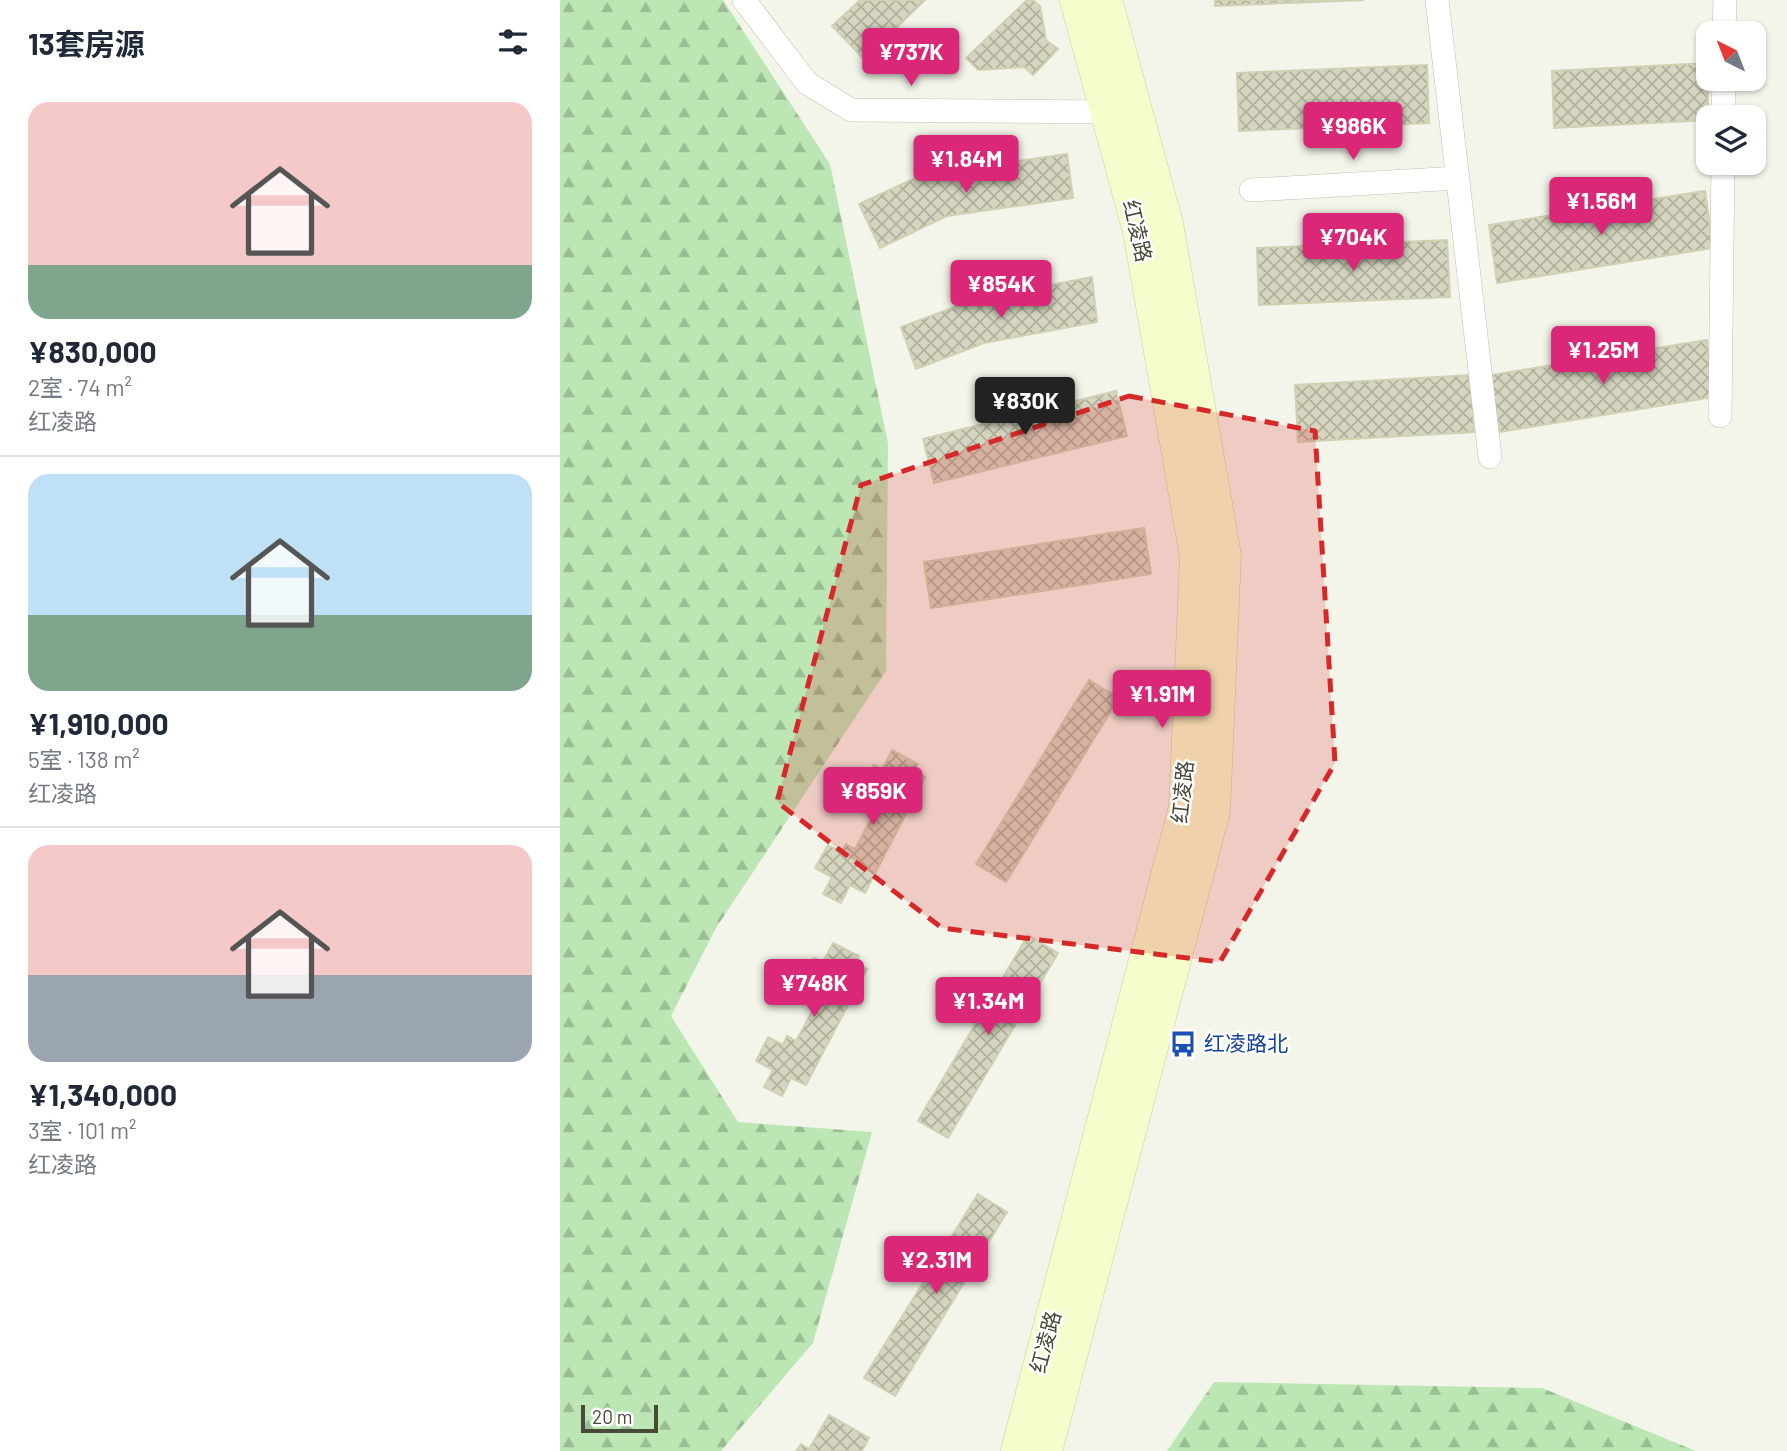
<!DOCTYPE html>
<html lang="zh">
<meta charset="utf-8">
<style>
body{margin:0;font-family:Barlow,"Noto Sans SC",sans-serif;background:#f6f6f7;color:#1f2937;height:100vh;display:flex;flex-direction:column;font-size:26px;white-space:nowrap}
*{box-sizing:border-box;margin:0}
p{font-size:23px;color:#747a83}
.icon{flex:none;width:38px;height:38px;fill:none;stroke:currentColor;stroke-width:2;stroke-linecap:round;stroke-linejoin:round}
.map{position:relative;flex:1;overflow:hidden}
.drawer{display:flex;flex-direction:column;background:#fff;width:560px}
.drawer>*{flex:none}
.needle{width:46px;rotate:318deg}
.tools{position:absolute;left:1136px;top:21px;display:grid;gap:14px}
.tools a{display:grid;place-items:center;width:70px;height:70px;border-radius:14px;background:#fff;box-shadow:0 2px 5px #0004;font-size:35px}
.scale{position:absolute;left:21px;bottom:18px;width:77px;box-sizing:border-box;padding-left:7px;border:4px solid #484938;border-top:0;font-size:19px;line-height:24px;white-space:nowrap;color:#484938;-webkit-text-stroke:5px #fff;paint-order:stroke}
.price{position:absolute;translate:-50% -60px;padding:0 16px;border-radius:7px;background:#db2777;color:#fff;font-size:23px;line-height:46px;filter:drop-shadow(0 2px 4px #0008)}
.price::after{content:'';position:absolute;left:50%;top:42px;width:21px;height:16px;margin-left:-10px;background:inherit;clip-path:polygon(0 0,100% 0,50% 100%)}
.price.selected{background:#222;color:#fff}
ul{padding:0;list-style:none}
li{display:grid;align-content:center;gap:14px;height:371px;padding:0 28px}
li+li{border-top:2px solid #e0e1e3}
li span{display:grid;place-items:center;height:217px;border-radius:21px;color:#555}
li>.icon{margin-inline-start:auto}
span .icon{width:126px;height:126px;fill:#fffc;stroke-width:1}
li b{font-size:30px}
h2{display:flex;justify-content:space-between;align-items:center;height:84px;padding:0 28px;font-size:30px}
main{display:flex;flex:1;min-height:0}
.map>svg:first-child{display:block}
</style>
<main>
<section class="drawer">
<h2>13套房源<svg class="icon" aria-label="filters" viewBox="0 0 24 24"><path d="M4 7h16M4 17h16"/><circle cx="9" cy="7" r="2"/><circle cx="15" cy="17" r="2"/></svg></h2>
<ul>
<li><span style="background:linear-gradient(#f6c9c9 75%,#7fa58c 0)"><svg class="icon" aria-label="home" viewBox="0 0 24 24"><path d="M3 11l9-7 9 7M6 9v11h12V9"/></svg></span><div><b>¥830,000</b><p>2室 · 74 m²</p><p>红凌路</p></div></li>
<li><span style="background:linear-gradient(#bfe0f5 65%,#7fa58c 0)"><svg class="icon" aria-label="home" viewBox="0 0 24 24"><path d="M3 11l9-7 9 7M6 9v11h12V9"/></svg></span><div><b>¥1,910,000</b><p>5室 · 138 m²</p><p>红凌路</p></div></li>
<li><span style="background:linear-gradient(#f6c9c9 60%,#9aa5b1 0)"><svg class="icon" aria-label="home" viewBox="0 0 24 24"><path d="M3 11l9-7 9 7M6 9v11h12V9"/></svg></span><div><b>¥1,340,000</b><p>3室 · 101 m²</p><p>红凌路</p></div></li>
</ul>
</section>
<div class="map">
<svg width="1227" height="1451" viewBox="0 0 1227 1451">
<defs>
<pattern id="forest-firs" width="22" height="20" patternUnits="userSpaceOnUse" patternTransform="scale(1.75)"><rect width="22" height="20" fill="#bce7b5"/><path d="M5 1l3.5 6h-7zM16 11l3.5 6h-7z" fill="#9bbd94"/></pattern>
<pattern id="building-cross-hatch" width="8" height="8" patternUnits="userSpaceOnUse" patternTransform="scale(1.75)"><rect width="8" height="8" fill="#d6d6c0"/><path d="M0 0l8 8M0 8l8-8" fill="none" stroke="#b0b09d"/></pattern>
</defs>
<rect width="100%" height="100%" fill="#f4f5ea"/>
<path fill="url(#forest-firs)" d="M0,0H163L270,164L328,443L326,671L156,928L111,1016L178,1122L312,1132L253,1343L161,1451H0Z
M654,1382L982,1388L1136,1451H607Z"/>
<path fill="url(#building-cross-hatch)" stroke="#d0d1b3" stroke-width="2" d="M300,0H365L304,59L272,26Z
M467,0H473L480,6L486,40L498,49L473,75L464,67L418,70L406,58Z
M655,0H804L655,6Z
M1148,63V120L994,128L992,71Z
M867,65L869,123L679,131L677,73Z
M507,154L513,198L387,216L320,248L299,204L362,175Z
M1145,191L1153,248L937,283L929,225Z
M887,240L890,297L699,305L697,248Z
M532,277L537,322L424,343L356,369L341,327L413,300Z
M1147,340L1154,397L939,432L931,375Z
M912,375L914,432L738,442L735,385Z
M556,391L567,436L374,483L363,439Z
M584,528L591,574L371,608L364,562Z
M529,680L559,698L446,882L416,864Z
M332,750L358,764L354,770L365,777L305,893L290,885L281,903L263,894L272,877L255,868L268,845L281,852L286,844L295,849L315,811L309,808L313,800L299,793L314,765L322,770Z
M468,935L498,953L388,1138L358,1121Z
M273,943L299,956L295,963L307,969L246,1085L231,1078L222,1096L204,1087L213,1070L196,1061L208,1037L223,1045L227,1036L236,1041L256,1004L250,1001L254,993L240,985L254,958L263,962Z
M418,1194L447,1212L335,1396L304,1378Z
M269,1415L309,1438L302,1451H236L241,1444L249,1449Z"/>
<g fill="none" stroke-linecap="round" stroke-linejoin="round">
<g stroke="#bfc0ad" stroke-width="24">
<path id="minor" d="M184,0L247,83L291,110L547,112
M877,0L930,457
M1164,33L1165,0
M1163,117L1164,79
M691,190L898,178
M1160,416L1163,163"/>
</g>
<g stroke="#c8d099" stroke-width="33">
<path id="secondary" d="M457,1451L625,807L636,557L579,231L516,0
M486,1451L654,811L665,555L607,224L546,0"/>
</g>
<use href="#minor" stroke="#fff" stroke-width="23"/>
<use href="#secondary" stroke="#f5fdcc" stroke-width="32"/>
</g>
<path fill="#d62828" fill-opacity="0.2" stroke="#d62828" stroke-width="5" stroke-dasharray="14 9" stroke-linejoin="round" d="M569,396L755,431L775,763L660,962L382,928L217,802L301,485Z"/>
<defs>
<g id="bus-bare" transform="scale(2.1)"><path d="M-5-6H5V4H4V6H2V4H-2V6H-4V4H-5ZM-3.5-4V0h7V-4ZM-3.5 1.2v1.5H-2V1.2ZM2 1.2v1.5H3.5V1.2Z" fill="#1a4fb4" stroke="#fff" stroke-width="2.5" paint-order="stroke"/></g>
</defs>
<g fill-rule="evenodd">
<use href="#bus-bare" x="623" y="1044"/>
</g>
<g text-anchor="middle" stroke-width="5" stroke-linejoin="round" paint-order="stroke">
<g font-size="21" fill="#484938" stroke="#fff">
<text transform="translate(577 231) rotate(77)" y="7">红凌路</text>
<text transform="translate(623 792) rotate(-84)" y="7">红凌路</text>
<text transform="translate(486 1342) rotate(-75)" y="7">红凌路</text>
</g>
<g font-size="21" fill="#164399" stroke="#fff" text-anchor="start">
<text x="644" y="1051">红凌路北</text>
</g>
</g>
</svg>
<div class="tools">
<a><svg class="needle" viewBox="-14 -14 28 28"><path d="M0-13l5 13h-10z" fill="#e53935"/><path d="M0 13l5-13h-10z" fill="#747a83"/></svg></a>
<a><svg class="icon" aria-label="layers" viewBox="0 0 24 24"><path d="M12 4l9 5-9 5-9-5zM3 14l9 5 9-5"/></svg></a>
</div>
<div class="scale">20 m</div>
<b class="price" style="left:351px;top:88px">¥737K</b>
<b class="price" style="left:793px;top:162px">¥986K</b>
<b class="price" style="left:406px;top:195px">¥1.84M</b>
<b class="price" style="left:1041px;top:237px">¥1.56M</b>
<b class="price" style="left:793px;top:273px">¥704K</b>
<b class="price" style="left:441px;top:320px">¥854K</b>
<b class="price" style="left:1043px;top:386px">¥1.25M</b>
<b class="price selected" style="left:465px;top:437px">¥830K</b>
<b class="price" style="left:602px;top:730px">¥1.91M</b>
<b class="price" style="left:313px;top:827px">¥859K</b>
<b class="price" style="left:254px;top:1019px">¥748K</b>
<b class="price" style="left:428px;top:1037px">¥1.34M</b>
<b class="price" style="left:376px;top:1296px">¥2.31M</b>
</div>
</main>
